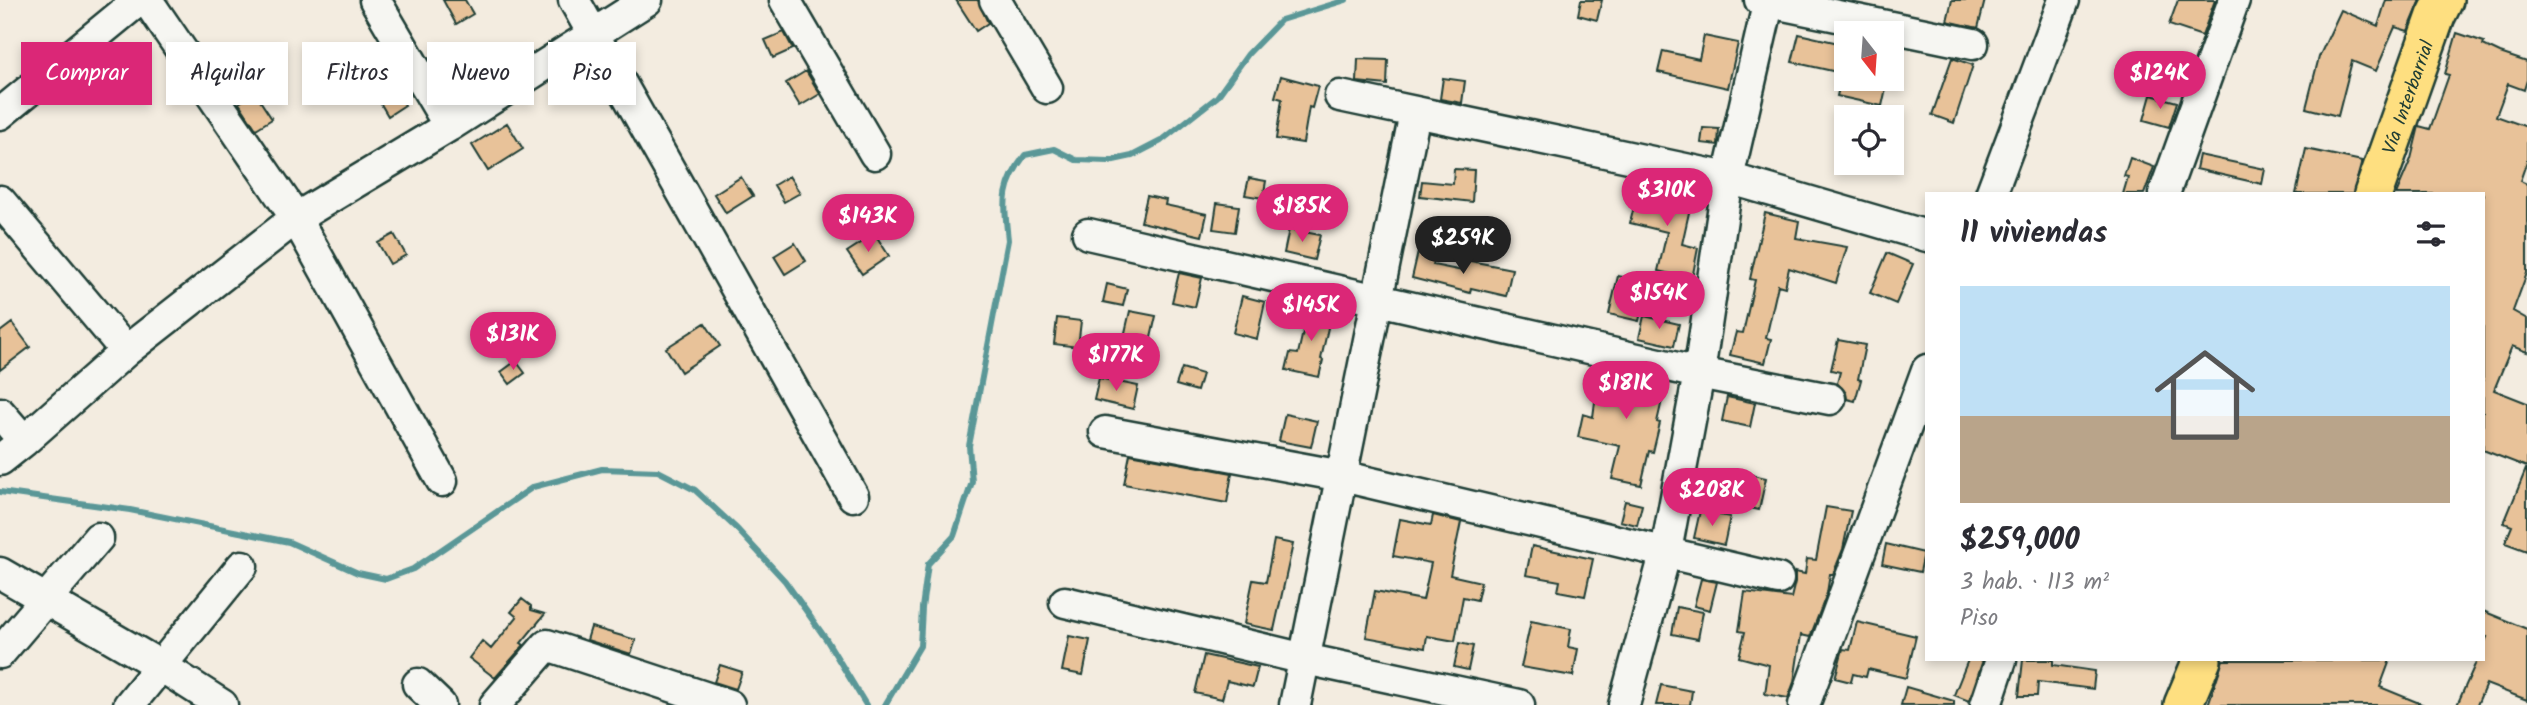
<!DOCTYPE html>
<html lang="es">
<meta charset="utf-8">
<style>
body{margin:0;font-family:Kalam,sans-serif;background:#f7f7f7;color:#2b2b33;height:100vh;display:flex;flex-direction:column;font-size:26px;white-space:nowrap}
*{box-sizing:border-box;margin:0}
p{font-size:23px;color:#7c7c81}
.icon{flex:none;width:38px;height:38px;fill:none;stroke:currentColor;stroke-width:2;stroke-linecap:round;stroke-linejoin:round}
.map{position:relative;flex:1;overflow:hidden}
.details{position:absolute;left:1925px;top:192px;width:560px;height:469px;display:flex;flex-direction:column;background:#fff;border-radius:0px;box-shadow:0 4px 10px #0003}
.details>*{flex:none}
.hud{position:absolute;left:21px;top:42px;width:665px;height:63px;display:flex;gap:14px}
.needle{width:46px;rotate:163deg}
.fabs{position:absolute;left:1834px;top:21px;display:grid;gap:14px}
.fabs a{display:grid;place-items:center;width:70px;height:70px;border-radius:0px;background:#fff;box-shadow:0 4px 10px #0003;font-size:35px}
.price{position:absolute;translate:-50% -60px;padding:0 16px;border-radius:24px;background:#db2777;color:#fff;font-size:23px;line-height:46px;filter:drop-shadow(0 2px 4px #0008)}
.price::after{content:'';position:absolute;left:50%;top:42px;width:21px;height:16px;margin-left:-10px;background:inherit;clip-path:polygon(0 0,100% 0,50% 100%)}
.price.active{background:#222;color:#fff}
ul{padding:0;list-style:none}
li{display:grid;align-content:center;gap:14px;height:371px;padding:0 35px}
li span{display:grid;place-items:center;height:217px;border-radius:0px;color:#555}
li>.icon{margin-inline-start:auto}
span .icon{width:126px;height:126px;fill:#fffc;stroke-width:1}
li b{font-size:30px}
h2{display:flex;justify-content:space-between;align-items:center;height:84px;padding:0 35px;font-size:30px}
.chip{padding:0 24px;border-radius:0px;background:#fff;box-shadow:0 4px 10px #0003;font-size:24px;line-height:63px}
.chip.active{background:#db2777;color:#fff}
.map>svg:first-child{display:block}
</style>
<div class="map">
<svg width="2527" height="705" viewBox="0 0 2527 705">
<rect width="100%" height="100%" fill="#f3ece0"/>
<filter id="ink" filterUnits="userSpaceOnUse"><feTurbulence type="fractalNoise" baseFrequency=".0143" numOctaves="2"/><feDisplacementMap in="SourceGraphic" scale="14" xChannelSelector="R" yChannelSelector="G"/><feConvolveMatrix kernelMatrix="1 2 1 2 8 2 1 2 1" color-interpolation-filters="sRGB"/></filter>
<g filter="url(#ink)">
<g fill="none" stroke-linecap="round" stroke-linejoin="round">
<path stroke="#5a9797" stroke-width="6" d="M0,492L130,510L289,542L358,573L386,579L413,569L533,487L602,469L658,471L695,490L737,529L785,581L826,639L866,705
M885,705L920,646L922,608L928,564L954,536L972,482L969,446L1008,240C1004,201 1001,187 1025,155L1054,149L1076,160L1109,161L1132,156L1161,141L1217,97L1248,54L1281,20L1346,0"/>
</g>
<path fill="#e8c299" stroke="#1f3d34" stroke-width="2" d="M443,0H465L473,14L456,24Z
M956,0H978L988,23L976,31Z
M1581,0H1602L1597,20L1578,15Z
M1952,0H1985L1978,28L1947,21Z
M2178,0H2215L2202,36L2169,25Z
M2386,0H2421L2408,31L2395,27L2376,71L2352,61L2338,116L2306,108L2319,57L2341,10L2378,26Z
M784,32L793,49L773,58L765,40Z
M2457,33L2484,42L2483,45L2500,53L2527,62V80L2524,90L2508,84L2496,116L2527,127V161L2520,181L2527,184V273L2513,311L2527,319V352L2512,346L2494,390L2527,403V467L2483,450V194H2396L2411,159L2419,126L2430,129L2449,75L2445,74Z
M1799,34L1843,44L1837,72L1792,62Z
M1704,36L1738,43L1728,88L1658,72L1663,51L1699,59Z
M1952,58L1973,65L1954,123L1932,115Z
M1358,59L1388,60L1387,85L1357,82Z
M806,71L820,94L800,106L786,83Z
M1281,76L1318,86L1312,108L1309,107L1303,143L1276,139L1282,99L1275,97Z
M1443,78L1465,81L1462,103L1440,99Z
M1841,79H1888L1882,106L1837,96Z
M395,88L405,105L388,116L378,99Z
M255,93L272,119L256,129L239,103Z
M2151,95L2177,102L2169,127L2144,120Z
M507,123L523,149L488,171L472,145Z
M1703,128L1719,129L1718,145L1701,143Z
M2306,149L2362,161L2353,194H2296Z
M2199,155L2265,169L2262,184L2196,169Z
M2130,158L2154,167L2144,194H2123L2128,177L2124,176Z
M1454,169L1474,170L1472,202L1420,196L1422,181L1453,184Z
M789,176L800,193L784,202L774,185Z
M741,177L753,196L726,213L714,194Z
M1249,178L1266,181L1263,198L1245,195Z
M1639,186L1692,199L1682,244L1698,248L1692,279L1658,271L1667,232L1630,223Z
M1147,196L1166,200L1165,205L1207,214L1202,236L1141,222Z
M1217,203L1239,206L1235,232L1213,229Z
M1765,213L1799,221L1796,238L1847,247L1836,283L1789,268L1785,287L1778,285L1766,338L1771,339L1765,363L1730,355L1736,332L1743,333L1755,280L1750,279Z
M1289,229L1320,235L1314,260L1284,253Z
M394,234L406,255L390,264L378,243Z
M875,234L889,256L862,274L847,252Z
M795,243L806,261L785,274L774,256Z
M1418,252L1435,256L1433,265L1463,271L1465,260L1512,269L1506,296L1471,288L1470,293L1412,278Z
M1887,253L1913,264L1896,304L1870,293Z
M1179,273L1202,278L1195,307L1172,302Z
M1618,276L1648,282L1639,321L1609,314Z
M1107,284L1127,289L1123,306L1103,302Z
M1242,296L1265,302L1257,339L1233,333Z
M1309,305L1332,310L1321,359L1323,360L1319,377L1286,370L1290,353L1298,354Z
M1130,311L1156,316L1150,342L1124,337Z
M1644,316L1679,324L1674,346L1639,338Z
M1057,318L1081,321L1078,347L1054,344Z
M12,323L30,347L0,370V332Z
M705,323L720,346L681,372L666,348Z
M1838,340L1865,345L1858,379L1861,380L1855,401L1847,399L1846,393L1837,383L1840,372L1831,370Z
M516,361L525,373L510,384L501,372Z
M1182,368L1202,374L1197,391L1176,385Z
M1599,372L1626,374L1666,383L1657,422L1660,423L1653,452L1649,451L1641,485L1612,479L1620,446L1578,437L1583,414L1593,417Z
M1099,378L1138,386L1133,409L1094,400Z
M1727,397L1755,403L1750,427L1722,421Z
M1285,414L1317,421L1311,447L1279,441Z
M1130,454L1232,473L1227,503L1124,484Z
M2526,469H2527V551L2505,543L2512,526L2504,523Z
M1736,471L1766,478L1759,510L1729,503Z
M1625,501L1642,505L1637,525L1620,521Z
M1826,507L1851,511L1843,549L1833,574H1830L1827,593L1810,637L1801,635L1794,682L1788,698L1765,694L1769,665L1739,657L1745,632L1739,631L1745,592L1791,598L1795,582V572L1805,574L1807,559L1816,560Z
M1700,511L1730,517L1724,545L1694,538Z
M1433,515L1461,522L1450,575L1481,582L1477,600L1463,597L1455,641L1427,636L1425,648L1366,637L1375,591L1423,600L1431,563L1393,556L1400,519L1431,525Z
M1274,540L1293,544L1274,630L1244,624L1253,580L1266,582Z
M1886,544L1924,553L1920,572L1882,564Z
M1532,546L1593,559L1585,596L1558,591L1560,581L1526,575Z
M1701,579L1717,582L1710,610L1694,606Z
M522,599L531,606V610L545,614L521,643L524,645L495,678L469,658L482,641L491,649L517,617L511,612Z
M1677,607L1703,612L1698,639L1672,634Z
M2483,611L2527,629V700L2486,684L2477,705H2457L2477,660H2483V646L2487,637L2483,636Z
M1531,621L1571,629L1568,647L1578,649L1573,676L1521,667Z
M1857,622L1916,636L1906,678L1868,669L1866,677L1853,674L1851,682L1835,678L1843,649L1850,650Z
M591,627L636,640L631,654L587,640Z
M1069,636L1090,640L1083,675L1062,671Z
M1459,643L1473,646L1468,670L1454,667Z
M1204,655L1258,667L1253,687L1227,681L1222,699L1195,693Z
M1968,660H1983L1969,701L1954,695Z
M2023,660H2053V665L2095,671L2093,689L2038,682L2037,696H2019Z
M2223,660H2390L2380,687L2424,705H2208Z
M720,665L742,672L736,689L714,682Z
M1661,685L1692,691L1690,705H1656Z
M1906,687L1954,701V705H1901Z"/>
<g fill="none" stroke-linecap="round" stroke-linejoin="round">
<g stroke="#1f3d34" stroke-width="35">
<path id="minor" d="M147,0L296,218L442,481
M375,0L449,126
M574,0L853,496
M785,0L875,154
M995,0L1047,88
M1760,0L1973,44
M1340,96L1728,178L1927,236
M0,114L139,0
M1991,194L2064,0
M2164,194L2234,0
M0,201L126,351
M1088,234L1699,373L1830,399
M0,413L24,441L126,351L296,218L449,126L647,0
M1105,432L1342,476L1778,579
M0,460L24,441
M0,573L161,666L222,705
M1065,602L1305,659L1519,705
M0,653L98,538
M418,684L440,705
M129,705L242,566
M495,705L547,645L729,705
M1295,705L1415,113
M1624,705L1666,551L1699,373L1728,178L1769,0
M1804,705L1927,370
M1986,705L2001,660"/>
</g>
<g stroke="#1f3d34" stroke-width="42">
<g id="major">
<path id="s1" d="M2373,194L2436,16L2444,0"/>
<path d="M2183,705L2202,660"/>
</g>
</g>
<use href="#minor" stroke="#f6f6f2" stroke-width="30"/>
<use href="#major" stroke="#fedf80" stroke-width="37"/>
</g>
</g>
<g text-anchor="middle" stroke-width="5" stroke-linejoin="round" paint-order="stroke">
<g font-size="19" fill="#1f3d34" stroke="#f6f6f2">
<text dy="7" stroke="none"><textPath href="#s1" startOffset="103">Vía Interbarrial</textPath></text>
</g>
</g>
</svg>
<div class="fabs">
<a><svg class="needle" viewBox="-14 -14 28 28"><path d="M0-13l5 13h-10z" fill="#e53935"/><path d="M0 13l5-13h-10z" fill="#7c7c81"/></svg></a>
<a><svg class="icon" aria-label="locate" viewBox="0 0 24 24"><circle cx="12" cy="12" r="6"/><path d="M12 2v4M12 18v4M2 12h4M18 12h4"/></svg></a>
</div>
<b class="price" style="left:2160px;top:111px">$124K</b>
<b class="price" style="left:1667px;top:228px">$310K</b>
<b class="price" style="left:1302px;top:244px">$185K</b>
<b class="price" style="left:868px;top:254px">$143K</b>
<b class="price active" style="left:1463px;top:276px">$259K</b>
<b class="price" style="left:1659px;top:331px">$154K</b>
<b class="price" style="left:1311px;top:343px">$145K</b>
<b class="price" style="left:513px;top:372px">$131K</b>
<b class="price" style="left:1116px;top:393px">$177K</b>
<b class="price" style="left:1626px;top:421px">$181K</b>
<b class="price" style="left:1712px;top:528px">$208K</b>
<div class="hud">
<a class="chip active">Comprar</a>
<a class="chip">Alquilar</a>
<a class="chip">Filtros</a>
<a class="chip">Nuevo</a>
<a class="chip">Piso</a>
</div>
<section class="details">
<h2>11 viviendas<svg class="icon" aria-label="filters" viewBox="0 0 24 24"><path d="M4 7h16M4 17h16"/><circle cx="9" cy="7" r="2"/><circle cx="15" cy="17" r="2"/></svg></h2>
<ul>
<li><span style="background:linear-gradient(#bfe0f5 60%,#b9a48a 0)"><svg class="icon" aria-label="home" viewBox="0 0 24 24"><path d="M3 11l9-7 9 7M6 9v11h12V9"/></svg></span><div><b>$259,000</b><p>3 hab. · 113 m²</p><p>Piso</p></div></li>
</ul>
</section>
</div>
